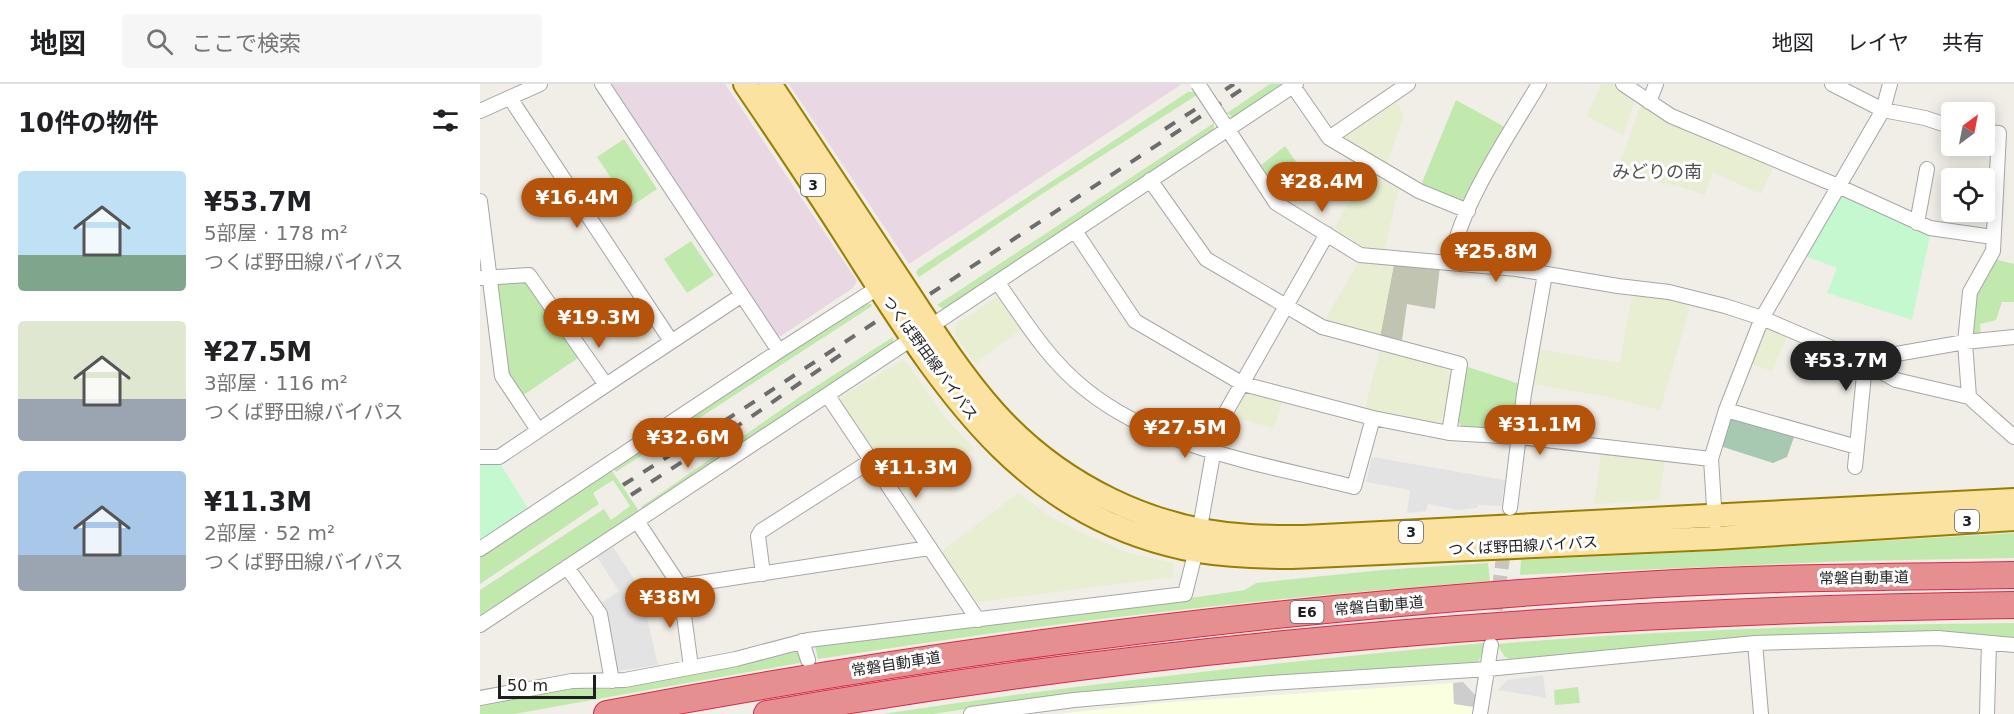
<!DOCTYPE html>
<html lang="ja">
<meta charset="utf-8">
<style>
body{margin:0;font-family:"DejaVu Sans","Noto Sans JP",sans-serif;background:#f6f6f6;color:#202124;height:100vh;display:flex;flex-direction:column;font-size:22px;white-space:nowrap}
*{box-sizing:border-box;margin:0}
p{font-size:20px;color:#757577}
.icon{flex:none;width:33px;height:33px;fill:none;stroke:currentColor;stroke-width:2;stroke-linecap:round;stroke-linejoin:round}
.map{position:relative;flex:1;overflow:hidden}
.side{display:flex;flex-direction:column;background:#fff;width:480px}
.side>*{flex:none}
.needle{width:39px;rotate:32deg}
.tools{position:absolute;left:1461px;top:18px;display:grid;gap:12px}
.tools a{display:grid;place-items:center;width:54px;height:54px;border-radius:6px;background:#fff;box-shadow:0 3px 15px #0003;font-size:30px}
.scale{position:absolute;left:18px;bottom:15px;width:98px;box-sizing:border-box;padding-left:6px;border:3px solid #1f1f1f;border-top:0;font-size:16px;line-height:21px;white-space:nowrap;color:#1f1f1f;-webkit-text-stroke:4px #fff;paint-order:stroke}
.price{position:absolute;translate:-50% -51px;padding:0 14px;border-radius:21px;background:#b45309;color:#fff;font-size:20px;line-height:39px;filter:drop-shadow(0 2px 3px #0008)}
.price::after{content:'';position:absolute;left:50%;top:36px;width:18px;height:14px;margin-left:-9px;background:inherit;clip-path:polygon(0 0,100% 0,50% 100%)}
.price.current{background:#222;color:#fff}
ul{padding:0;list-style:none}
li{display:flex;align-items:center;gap:18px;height:150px;padding:0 18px}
li span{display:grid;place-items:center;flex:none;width:168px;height:120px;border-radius:6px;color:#555}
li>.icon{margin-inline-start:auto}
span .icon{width:72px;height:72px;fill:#fffc;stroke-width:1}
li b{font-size:26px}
h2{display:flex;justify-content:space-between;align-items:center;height:72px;padding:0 18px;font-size:26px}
header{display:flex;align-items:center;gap:36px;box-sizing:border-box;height:84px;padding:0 30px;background:#fff;border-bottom:2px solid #e0e0e0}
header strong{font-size:28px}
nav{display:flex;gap:33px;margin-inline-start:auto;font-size:21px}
.search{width:420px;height:54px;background:#f6f6f6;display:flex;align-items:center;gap:15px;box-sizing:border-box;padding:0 21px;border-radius:6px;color:#757577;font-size:22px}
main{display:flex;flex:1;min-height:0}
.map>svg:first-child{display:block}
</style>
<header>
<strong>地図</strong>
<div class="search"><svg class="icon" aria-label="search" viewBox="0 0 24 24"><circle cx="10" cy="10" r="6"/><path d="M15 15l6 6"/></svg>ここで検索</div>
<nav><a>地図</a><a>レイヤ</a><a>共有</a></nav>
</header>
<main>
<section class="side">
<h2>10件の物件<svg class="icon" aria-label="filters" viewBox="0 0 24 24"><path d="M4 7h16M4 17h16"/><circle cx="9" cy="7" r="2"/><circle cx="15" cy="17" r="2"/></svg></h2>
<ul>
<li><span style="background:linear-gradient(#bfe0f5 70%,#7fa58c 0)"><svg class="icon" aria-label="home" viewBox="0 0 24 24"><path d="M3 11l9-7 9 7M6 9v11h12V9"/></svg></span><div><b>¥53.7M</b><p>5部屋 · 178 m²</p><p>つくば野田線バイパス</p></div></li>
<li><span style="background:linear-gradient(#dfe7d0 65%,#9aa5b1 0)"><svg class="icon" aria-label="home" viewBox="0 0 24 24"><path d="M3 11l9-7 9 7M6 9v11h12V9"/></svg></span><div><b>¥27.5M</b><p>3部屋 · 116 m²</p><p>つくば野田線バイパス</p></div></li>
<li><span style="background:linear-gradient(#a9c7e8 70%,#9aa5b1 0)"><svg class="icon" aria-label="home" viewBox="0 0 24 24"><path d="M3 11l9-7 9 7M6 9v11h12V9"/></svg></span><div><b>¥11.3M</b><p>2部屋 · 52 m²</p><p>つくば野田線バイパス</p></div></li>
</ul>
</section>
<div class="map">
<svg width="1534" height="630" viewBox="0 0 1534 630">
<rect width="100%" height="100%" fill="#f0eee6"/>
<path fill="#e9d8e3" d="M129,0H245L377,197L373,204L301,252L296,251Z
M309,0H702L429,180Z"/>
<path fill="#faffe0" d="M973,599L974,620L994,623L993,630H577L679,619Z"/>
<path fill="#cdcdcd" d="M983,598L996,612L994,623L974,620L973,599Z"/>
<path fill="#c1c4b1" d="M914,180L960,182L955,225L927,220L922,256L900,253Z"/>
<path fill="#e7eed1" d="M1121,0H1133L1155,15L1143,51L1107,32Z
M916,18L924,32L906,81L865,57L866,52Z
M1161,21L1187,39L1293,83L1281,110L1233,88L1225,111L1201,103L1136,90Z
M889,85L919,102L904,168L883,164L853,146Z
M880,176L914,180L900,253L844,237Z
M1152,210L1211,219L1180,326L1128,313L1053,300L1058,265L1140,279Z
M519,212L542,245L495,279L475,251L476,240Z
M1284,243L1307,252L1292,287L1269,279Z
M900,266L966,283L971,292L961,339L884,328Z
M421,277L427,279L463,331L494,365L423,411L361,319V313Z
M769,310L802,318L794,344L754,333L765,311Z
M1121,369L1185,376L1179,416L1114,420Z
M538,409L571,433L607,451L649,469L693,479V493L497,518L461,468Z"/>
<path fill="#c1e9ad" d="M790,0H803L753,34L747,29Z
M708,8H714L717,11L562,110L439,193L436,189L438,185Z
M976,16L1025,43L987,116L981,118L941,101Z
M734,39V46L465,226L457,221Z
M144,55L177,105L150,123L117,73Z
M805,62L827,93L809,121L801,116L780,82Z
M211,157L234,191L207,209L184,175Z
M1514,175L1534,180V218H1522L1516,236L1500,240L1501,252L1492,251L1494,214Z
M44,197L49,201L98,274L42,312L27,287L16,205L20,199Z
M385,219L391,220L392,222L136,388L134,385Z
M413,253V261L163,426L161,423L321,312Z
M985,282L1040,300L1034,342H1030L1028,346L981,342L978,337Z
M132,387L159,427L0,533V506L124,425L131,436L150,422L133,396L113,409L119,420L0,500V473Z
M1534,449V474L1371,477L1040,491L1041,476L1216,468Z
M1008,479L1010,497C859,509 708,523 558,543C485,553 411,564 338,575L335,562L717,513L765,506L776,499L902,486Z
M1534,539V553L1462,548L1274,554L1031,575L1025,573L1017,560C1189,545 1362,541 1534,539Z
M1004,559V566L998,578L993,580L670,601L583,611L452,630H403C602,599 803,578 1004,559Z
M314,567L321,569L325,578L34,630H0V621L93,604L146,601L260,582Z
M1098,603L1100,619L1075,621L1074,606Z"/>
<path fill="#a7c8b1" d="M1253,333L1315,350L1307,373L1293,379L1240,362L1248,336Z"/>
<path fill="#c4f9d0" d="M1362,110L1450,151L1432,236L1347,209L1357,184L1323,171Z
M19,378L48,424L0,456V379Z"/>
<path fill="#e3e3e3" d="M892,373L1025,396L1021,422L998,421L997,424L978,426L948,420L946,427L927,429L930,406L886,398Z
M133,463L160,504L178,581L137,587L128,530L121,519L139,507L117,473Z
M1063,591L1066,614L1018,606L1027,596Z"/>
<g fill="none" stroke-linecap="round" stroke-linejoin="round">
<path stroke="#c6c5be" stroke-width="14" stroke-dasharray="14 7" stroke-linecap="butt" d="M1013,547L1025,459"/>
<g stroke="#a6a6a6" stroke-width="16">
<path id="minor" d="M122,0L299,267
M1143,0L1191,32L1358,102L1450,144L1513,153
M1352,0L1403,26L1445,34L1472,43
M813,2L849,54L939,107L988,127
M30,14L191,257
M1169,18L1176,0
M0,27L60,0
M743,38L796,119L880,171L1037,185L1138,202L1189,208L1245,222L1282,234L1373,273L1416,296L1489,313L1534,353
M849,54L928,0
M670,96L726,175L842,243L980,280L969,349
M0,117L22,292L58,346
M1437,139L1447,85
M595,147L655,237L763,300L893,334L969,349L1039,353L1231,375
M971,178C979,123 1030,49 1059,0
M0,194L49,191L126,301L262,211
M518,199C544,236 569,277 605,305C679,365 784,380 874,403L893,334
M348,312L498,536
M1489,313L1485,258L1490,208L1513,167L1519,49L1504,48
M1246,326L1377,363L1385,280L1399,273L1485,258L1534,253
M0,373H19L126,301
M1375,383L1377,363
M1030,424L1044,310L1065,190
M157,437L200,502L449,464
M1235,438L1231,375L1246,326L1282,234L1403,26L1410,0
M0,465L299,267L399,203
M87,483L120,530L132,597
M283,490L278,452L281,447L392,376
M200,502L211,583
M0,541L816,0
M322,557L328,576
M1275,559L1281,630
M0,614L92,597L145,596L256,575L328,556L705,510L716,466L738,342L847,150
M491,630L594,616L790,599L1008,585L1275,559L1458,554L1534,561
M1000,630L1011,561
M1507,630L1509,559"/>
</g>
<g stroke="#987f02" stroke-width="26">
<path id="primary" d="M265,0C306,60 346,120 385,182C471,316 549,436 718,467C749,472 781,473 812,473L1235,454L1534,435
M290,0C335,68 380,136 425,204C453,247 481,291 515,329C580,401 673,447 770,452C788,453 806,453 824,453L1534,416"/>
</g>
<g stroke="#d92848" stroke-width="28">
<path id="motorway" d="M127,630C474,564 825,520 1178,500C1297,493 1416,493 1534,491
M287,630C699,558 1116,526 1534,521"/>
</g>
<use href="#minor" stroke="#fff" stroke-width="14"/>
<use href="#primary" stroke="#fbe2a0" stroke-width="22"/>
<use href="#motorway" stroke="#e68f91" stroke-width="26"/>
<path stroke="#6d6d6d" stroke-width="4" stroke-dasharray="12 12" stroke-linecap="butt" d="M685,45L754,0
M450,210L770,0
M143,401L263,325L400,235
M151,411L268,335L369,265"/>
<g stroke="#a6a6a6" stroke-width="16" stroke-linecap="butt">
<path id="minor-bridge" d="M718,0L741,35"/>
</g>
<use href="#minor-bridge" stroke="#fff" stroke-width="14"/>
</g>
<g text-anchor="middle" stroke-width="6" stroke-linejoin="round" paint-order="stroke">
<g fill="#fff" stroke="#626262" stroke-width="1.5">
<rect x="321" y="90" width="24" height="22" rx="4.5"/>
<rect x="1475" y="426" width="24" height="22" rx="4.5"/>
<rect x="919" y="437" width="24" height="22" rx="4.5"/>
<rect x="810.5" y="517" width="33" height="22" rx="4.5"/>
</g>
<g font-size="14" font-weight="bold" fill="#1f1f1f">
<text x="333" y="106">3</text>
<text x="1487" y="442">3</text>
<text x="931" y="453">3</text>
<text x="827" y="533">E6</text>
</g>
<g font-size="15" fill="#1f1f1f" stroke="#fff">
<text transform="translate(450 274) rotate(54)" y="5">つくば野田線バイパス</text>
<text transform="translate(1043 462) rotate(-3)" y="5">つくば野田線バイパス</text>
<text transform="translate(1384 494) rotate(-1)" y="5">常磐自動車道</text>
<text transform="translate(899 522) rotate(-5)" y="5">常磐自動車道</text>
<text transform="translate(416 580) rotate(-9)" y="5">常磐自動車道</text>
</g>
<g font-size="18" fill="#525252" stroke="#fff">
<text x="1177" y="94">みどりの南</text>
</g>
</g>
</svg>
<div class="tools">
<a><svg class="needle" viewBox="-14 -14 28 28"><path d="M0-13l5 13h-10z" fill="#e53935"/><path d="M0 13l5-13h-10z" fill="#757577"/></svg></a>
<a><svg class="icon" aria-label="locate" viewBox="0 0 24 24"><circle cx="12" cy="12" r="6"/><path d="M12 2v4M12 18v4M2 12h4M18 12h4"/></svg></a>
</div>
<div class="scale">50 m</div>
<b class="price" style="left:842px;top:129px">¥28.4M</b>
<b class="price" style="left:97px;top:145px">¥16.4M</b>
<b class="price" style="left:1016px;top:199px">¥25.8M</b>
<b class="price" style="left:119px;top:265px">¥19.3M</b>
<b class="price current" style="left:1366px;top:308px">¥53.7M</b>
<b class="price" style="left:1060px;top:372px">¥31.1M</b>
<b class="price" style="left:705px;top:375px">¥27.5M</b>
<b class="price" style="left:208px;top:385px">¥32.6M</b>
<b class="price" style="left:436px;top:415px">¥11.3M</b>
<b class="price" style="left:190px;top:545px">¥38M</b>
</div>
</main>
